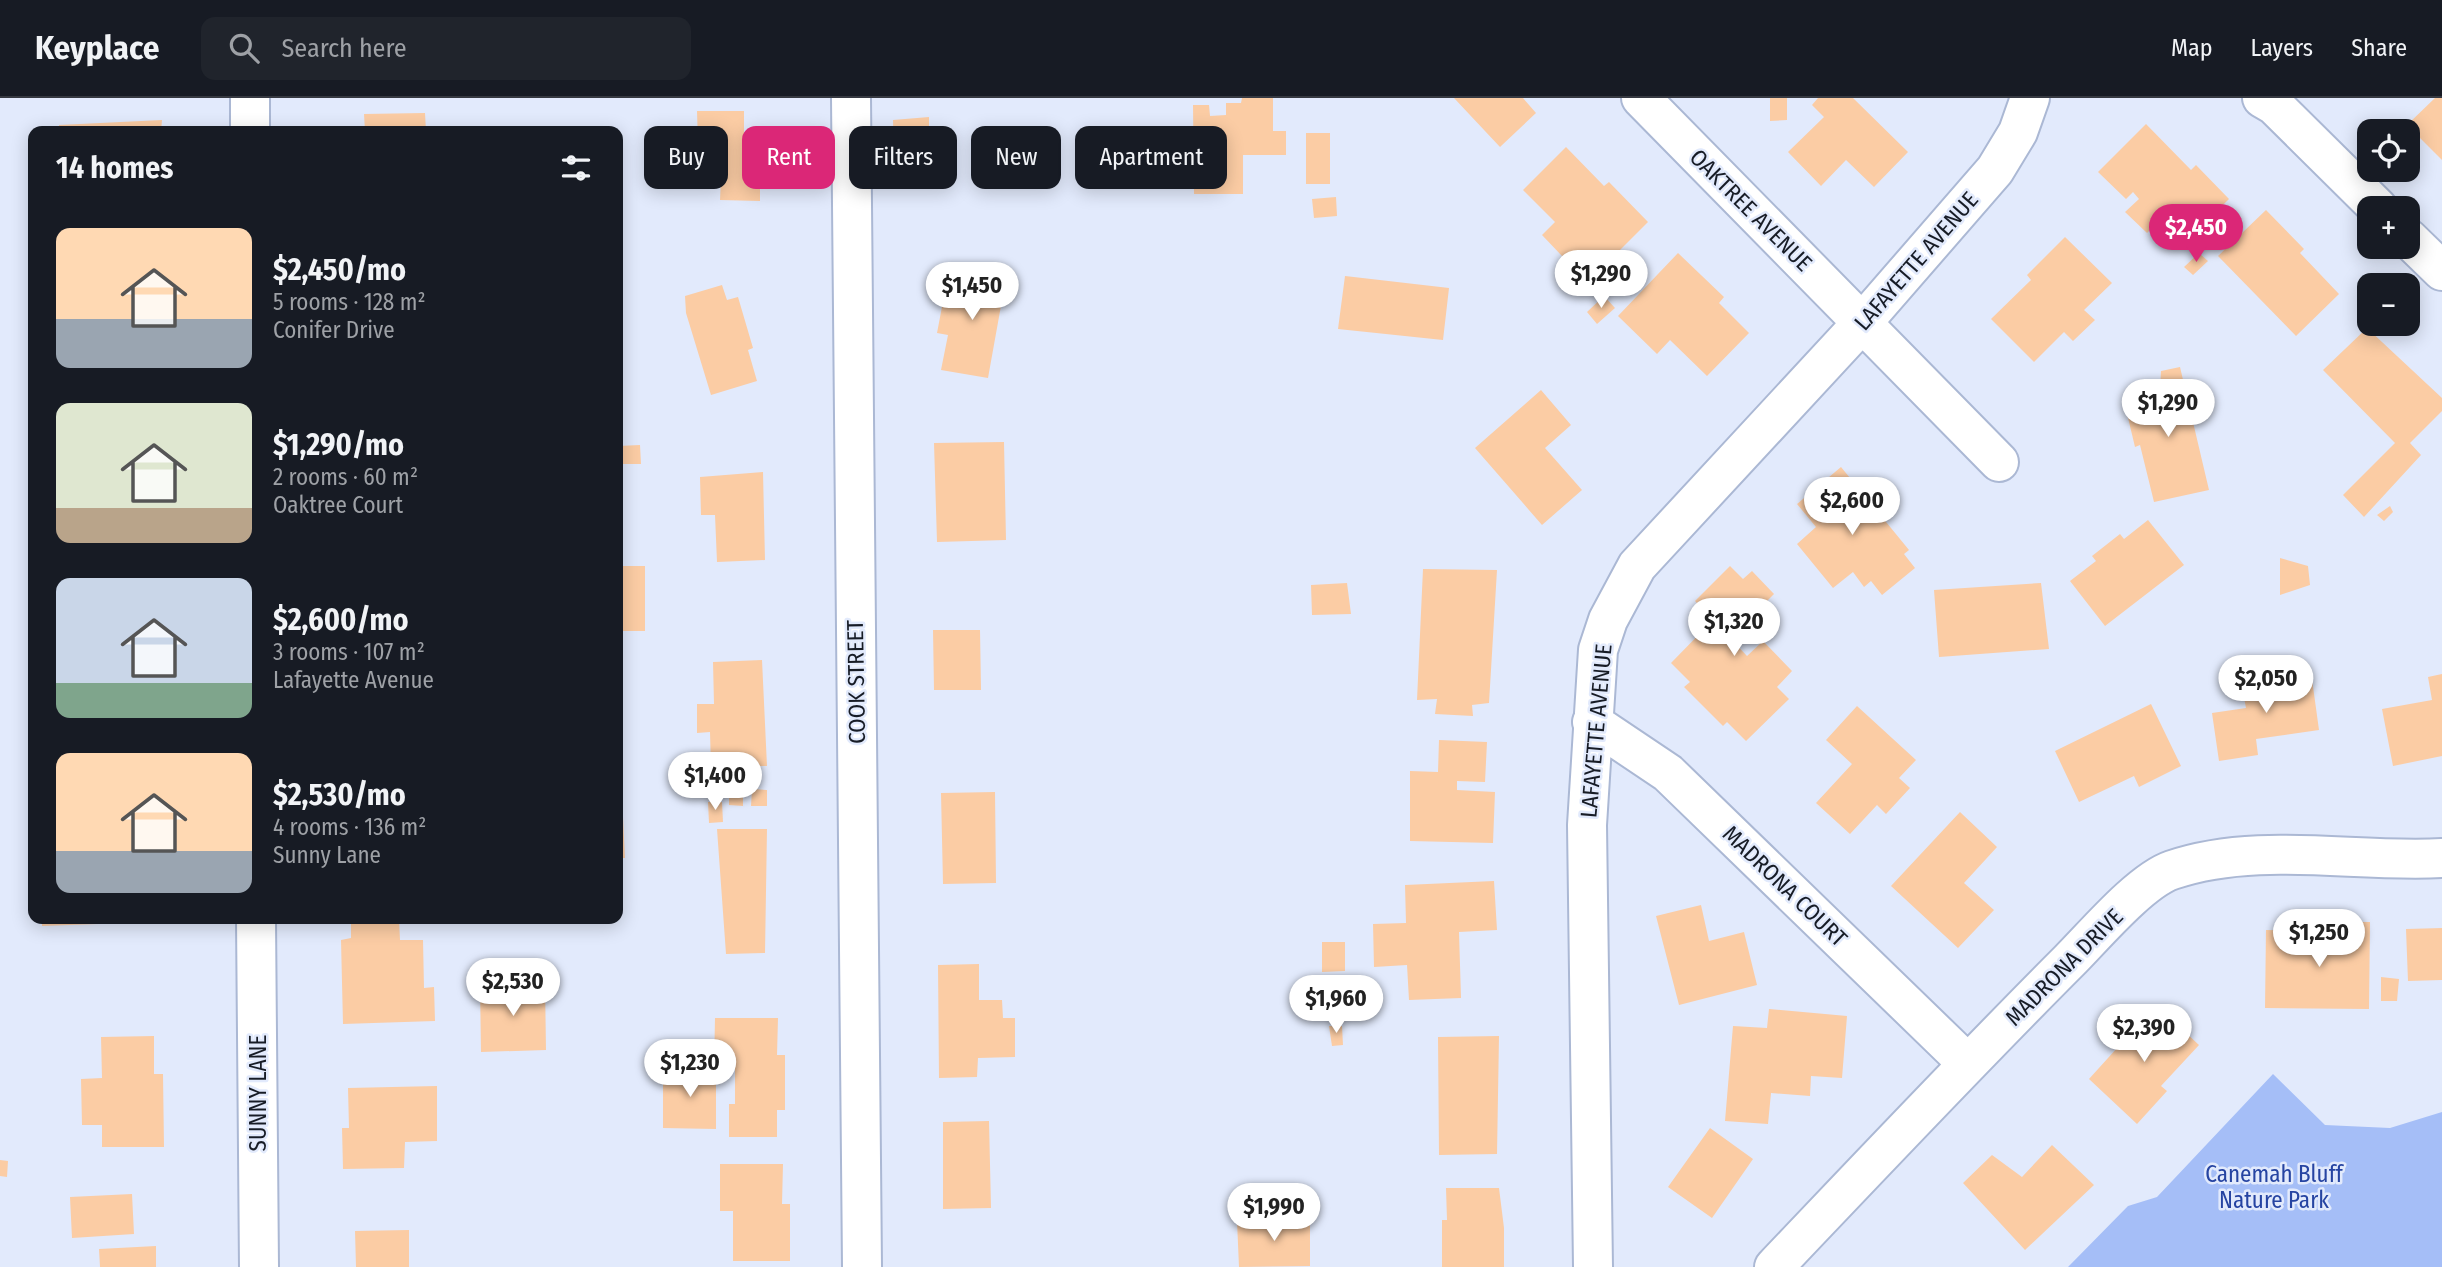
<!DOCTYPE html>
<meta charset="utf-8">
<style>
body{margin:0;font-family:"Fira Sans Condensed",sans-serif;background:#20242c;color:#f1f3f6;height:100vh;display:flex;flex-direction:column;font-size:26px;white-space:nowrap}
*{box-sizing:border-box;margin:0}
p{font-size:23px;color:#9ea1a6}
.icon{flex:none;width:38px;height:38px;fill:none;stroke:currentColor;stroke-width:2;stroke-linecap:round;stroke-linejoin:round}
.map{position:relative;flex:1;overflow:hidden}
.details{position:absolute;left:28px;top:28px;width:595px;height:798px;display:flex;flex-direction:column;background:#171b24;border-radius:14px;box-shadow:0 4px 18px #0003}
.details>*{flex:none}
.banner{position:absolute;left:644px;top:28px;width:665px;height:63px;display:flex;gap:14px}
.controls{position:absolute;left:2357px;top:21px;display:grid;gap:14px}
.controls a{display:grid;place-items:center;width:63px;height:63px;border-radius:14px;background:#171b24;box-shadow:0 4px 18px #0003;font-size:35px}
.price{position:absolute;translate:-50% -60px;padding:0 16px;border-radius:24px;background:#fff;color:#222;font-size:23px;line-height:46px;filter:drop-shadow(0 2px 4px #0008)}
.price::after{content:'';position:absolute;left:50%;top:42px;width:21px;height:16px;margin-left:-10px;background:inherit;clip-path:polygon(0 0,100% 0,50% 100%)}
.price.current{background:#db2777;color:#fff}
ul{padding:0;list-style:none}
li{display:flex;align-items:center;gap:21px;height:175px;padding:0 28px}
li span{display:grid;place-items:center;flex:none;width:196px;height:140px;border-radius:14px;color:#555}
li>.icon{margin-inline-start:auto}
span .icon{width:84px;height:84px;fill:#fffc;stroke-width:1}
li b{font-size:30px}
h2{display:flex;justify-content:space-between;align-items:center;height:84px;padding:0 28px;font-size:30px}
.chip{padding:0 24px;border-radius:14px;background:#171b24;box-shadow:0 4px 18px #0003;font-size:24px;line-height:63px}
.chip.current{background:#db2777;color:#fff}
header{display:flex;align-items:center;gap:42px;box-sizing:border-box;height:98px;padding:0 35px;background:#171b24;border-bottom:2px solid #363941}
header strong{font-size:33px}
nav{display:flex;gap:38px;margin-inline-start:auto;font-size:24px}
.search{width:490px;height:63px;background:#20242c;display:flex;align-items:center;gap:18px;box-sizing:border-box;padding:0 24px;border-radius:14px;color:#9ea1a6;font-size:26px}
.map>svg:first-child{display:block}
</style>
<header>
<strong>Keyplace</strong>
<div class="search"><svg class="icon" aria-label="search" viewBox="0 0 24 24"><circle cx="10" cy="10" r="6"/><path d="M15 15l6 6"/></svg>Search here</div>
<nav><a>Map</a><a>Layers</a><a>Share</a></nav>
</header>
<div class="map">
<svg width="2442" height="1169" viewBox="0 0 2442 1169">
<rect width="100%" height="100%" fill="#e2eafc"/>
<path fill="#a5bef7" d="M2273,976L2325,1027L2390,1030L2442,1014V1169H2068L2128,1108L2157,1099Z"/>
<path fill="#fbcca4" d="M1242,0H1273V33H1286V57H1243V96H1194L1193,7H1209L1210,18L1226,17V5H1241Z
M1454,0H1523L1536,15L1500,49Z
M1770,0H1787V22L1770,23Z
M1818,0H1853L1908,54L1874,89L1846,62L1821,88L1788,54L1824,19L1812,7Z
M2435,0H2442V62L2407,27Z
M697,13H744V63L760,64V103L720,102L721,80L699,78Z
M425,15L426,33H365L364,16Z
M929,19V86H895L893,22Z
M162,22L161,33H59V27Z
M2146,26L2191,72L2196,67L2229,101L2184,145L2161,121L2147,135L2125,114L2139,101L2133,94L2126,101L2098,74Z
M1306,35H1330V86H1306Z
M1566,49L1604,88L1609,84L1648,124L1600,172L1595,167L1583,180L1542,137L1555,124L1523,92Z
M1336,99L1337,118L1314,120L1312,101Z
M2266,112L2304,151L2300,155L2339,196L2296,238L2218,158Z
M2065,139L2112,185L2084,212L2095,222L2073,243L2064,234L2034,264L1991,221L2031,182L2027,177Z
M1678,155L1724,199L1719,205L1749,235L1707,278L1670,242L1657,256L1618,218Z
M2199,155L2208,163L2193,177L2184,169Z
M969,167L1003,174L999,190L1004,191L988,280L941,272L948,237L937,235L945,193L955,195L957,183L966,185Z
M1345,178L1449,190L1443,242L1338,231Z
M722,187L727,202L738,199L753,250L748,252L757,283L711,297L686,215L685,198Z
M1604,198L1615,210L1597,226L1587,214Z
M2367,230L2442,300V313L2410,345L2421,357L2364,419L2343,397L2395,345L2323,272Z
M2180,269L2209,392L2154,404L2140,347L2135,349L2124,303L2160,293L2161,273Z
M1541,292L1571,327L1545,350L1582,392L1542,427L1475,350Z
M1004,344L1006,442L937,444L934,345Z
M640,347L641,366H618V348Z
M1841,369L1909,452L1904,456L1915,470L1882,497L1871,483L1864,489L1853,474L1833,490L1797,446L1816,429L1797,406Z
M763,374L765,462L717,464L715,417H701L700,379Z
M2390,408L2393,414L2384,423L2377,417Z
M2148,422L2184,467L2105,528L2070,483L2096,463L2092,458L2120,436L2124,441Z
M2280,460L2308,468L2310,487L2280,497Z
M618,468H645V533H618Z
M1730,468L1743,481L1752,473L1774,496L1730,540L1747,558L1763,543L1792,573L1777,589L1789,601L1746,643L1727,624L1723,628L1684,589L1690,584L1671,565L1713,522L1695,503Z
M1423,471L1497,472L1489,605L1472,607L1473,618L1435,616L1437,601L1417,602Z
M1347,485L1351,516L1312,517L1311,487Z
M2041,485L2049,551L1939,559L1934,492Z
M933,532H980L981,592H934Z
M762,562L767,668L711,669L710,634L697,635V606H714L713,564Z
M2311,574L2319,632L2256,641L2258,657L2219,663L2212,615L2246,610L2241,584Z
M2442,576V658L2393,668L2382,611L2432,602L2428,579Z
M2151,606L2181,668L2139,689L2134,678L2079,704L2055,653Z
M1857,608L1916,662L1899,680L1910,690L1886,716L1877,707L1850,736L1816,705L1852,666L1826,642Z
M1439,642L1487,644L1485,684L1457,683V692L1495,694L1493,745L1410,743V673L1438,674Z
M729,691H743V708L729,707Z
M752,691L767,692V708H751Z
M995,694L996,785L943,786L941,695Z
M708,704H722L723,724L709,725Z
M1960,714L1997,749L1964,785L1994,812L1958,850L1891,788Z
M618,719H623L625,760H618Z
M717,731H767L765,855L726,856Z
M1494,783L1497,832L1459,834L1461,900L1409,902L1407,867L1374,869L1373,826L1406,825L1405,787Z
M1701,807L1709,843L1744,834L1757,887L1679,907L1656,818Z
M42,821H153L154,824L42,828Z
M351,821H399L400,842H423L424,890L434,889L435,923L343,926L341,842L351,840Z
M2327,824H2370L2369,911L2265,910L2266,832L2310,833V850L2327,851Z
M2442,830V882L2408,883L2406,831Z
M1322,844H1345V873L1322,874Z
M979,866V902H1002L1003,920H1015V959L978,960L977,979L939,980L938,867Z
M2381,879L2399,881L2397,903H2381Z
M545,885L546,952L481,954L480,887Z
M2156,907L2199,947L2161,988L2167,993L2137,1026L2089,981Z
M1769,911L1847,918L1842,980L1811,978L1810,998L1771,995L1768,1026L1725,1023L1733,928L1767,930Z
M715,920H778L777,957H785V1012H777V1039H729V1006H735V970H714Z
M1329,928H1342L1343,947L1332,948Z
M154,938V976H163L164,1049H102V1027H82L81,981L102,980L101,939Z
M1499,938L1497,1056L1439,1057L1438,939Z
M716,971V1031L663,1030V973Z
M437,988V1043L405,1044L404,1070L343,1071L342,1030H349L348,990Z
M989,1023L991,1110L943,1111V1024Z
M1710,1030L1753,1061L1712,1120L1668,1089Z
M2052,1047L2094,1087L2025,1152L1963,1085L1992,1057L2022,1079Z
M0,1062L8,1063L7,1079L0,1078Z
M720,1066H783L782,1106H790V1163H733V1113H720Z
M1446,1090H1499L1504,1130V1169H1442V1122H1447Z
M132,1096L134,1136L72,1140L70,1099Z
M1310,1119V1168L1239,1169L1237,1123Z
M409,1132V1169H356L355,1133Z
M156,1148V1169H100L99,1151Z"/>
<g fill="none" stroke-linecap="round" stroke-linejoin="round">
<g stroke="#abb8d4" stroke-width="42">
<path id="minor" d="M250,0V33
M851,0L862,1169
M1641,0L1999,364
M2262,0L2274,7L2378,110
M2408,140L2442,173
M1592,624L1668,675L1967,965
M256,821L259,1169
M1593,1169L1587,727L1598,552L1608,522L1637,468L1862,225L1995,72L2018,34L2030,0
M1774,1169C1872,1066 1969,963 2069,863C2094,838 2140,783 2172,772C2257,743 2354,765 2442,760"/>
</g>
<use href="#minor" stroke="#fff" stroke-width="38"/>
</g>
<g text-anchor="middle" stroke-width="5" stroke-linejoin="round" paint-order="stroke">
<g font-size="23" fill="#171c26" stroke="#e2eafc">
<text transform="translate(1751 112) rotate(45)" y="8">OAKTREE AVENUE</text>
<text transform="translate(1916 163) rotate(-49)" y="8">LAFAYETTE AVENUE</text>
<text transform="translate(856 584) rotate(-91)" y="8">COOK STREET</text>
<text transform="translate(1596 633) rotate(-85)" y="8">LAFAYETTE AVENUE</text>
<text transform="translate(1785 788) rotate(44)" y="8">MADRONA COURT</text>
<text transform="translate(2064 869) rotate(-45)" y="8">MADRONA DRIVE</text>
<text transform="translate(258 995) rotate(-90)" y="8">SUNNY LANE</text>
</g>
<g font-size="23" fill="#2644a2" stroke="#e2eafc">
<text x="2274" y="1084">Canemah Bluff<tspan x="2274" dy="26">Nature Park</tspan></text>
</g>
</g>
</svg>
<div class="controls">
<a><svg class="icon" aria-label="locate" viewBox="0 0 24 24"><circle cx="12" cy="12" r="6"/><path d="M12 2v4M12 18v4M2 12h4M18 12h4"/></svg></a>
<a>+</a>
<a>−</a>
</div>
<b class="price current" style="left:2196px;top:166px">$2,450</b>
<b class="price" style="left:1601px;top:212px">$1,290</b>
<b class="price" style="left:972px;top:224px">$1,450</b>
<b class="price" style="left:2168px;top:341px">$1,290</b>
<b class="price" style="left:1852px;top:439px">$2,600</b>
<b class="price" style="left:1734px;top:560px">$1,320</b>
<b class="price" style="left:2266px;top:617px">$2,050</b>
<b class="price" style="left:715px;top:714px">$1,400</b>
<b class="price" style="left:2319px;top:871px">$1,250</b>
<b class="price" style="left:513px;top:920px">$2,530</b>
<b class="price" style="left:1336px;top:937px">$1,960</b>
<b class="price" style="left:2144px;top:966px">$2,390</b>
<b class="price" style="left:690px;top:1001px">$1,230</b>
<b class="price" style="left:1274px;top:1145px">$1,990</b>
<div class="banner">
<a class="chip">Buy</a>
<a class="chip current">Rent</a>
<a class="chip">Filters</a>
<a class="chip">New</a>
<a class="chip">Apartment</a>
</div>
<section class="details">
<h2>14 homes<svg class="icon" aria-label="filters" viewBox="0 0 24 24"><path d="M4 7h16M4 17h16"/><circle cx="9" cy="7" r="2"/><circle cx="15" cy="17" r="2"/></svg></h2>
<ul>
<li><span style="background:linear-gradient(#ffd9b3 65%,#9aa5b1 0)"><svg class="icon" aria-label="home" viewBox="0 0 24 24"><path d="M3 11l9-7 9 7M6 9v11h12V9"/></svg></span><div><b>$2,450/mo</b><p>5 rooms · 128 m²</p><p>Conifer Drive</p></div></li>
<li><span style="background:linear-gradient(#dfe7d0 75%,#b9a48a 0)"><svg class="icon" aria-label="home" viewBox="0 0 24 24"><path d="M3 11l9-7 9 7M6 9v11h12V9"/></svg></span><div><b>$1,290/mo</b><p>2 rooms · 60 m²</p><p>Oaktree Court</p></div></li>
<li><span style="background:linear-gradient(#c9d6e8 75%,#7fa58c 0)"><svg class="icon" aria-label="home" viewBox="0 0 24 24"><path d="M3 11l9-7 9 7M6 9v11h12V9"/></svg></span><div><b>$2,600/mo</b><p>3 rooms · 107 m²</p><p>Lafayette Avenue</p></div></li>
<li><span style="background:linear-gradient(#ffd9b3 70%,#9aa5b1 0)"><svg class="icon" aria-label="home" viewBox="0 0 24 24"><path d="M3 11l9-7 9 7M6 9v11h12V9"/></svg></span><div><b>$2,530/mo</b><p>4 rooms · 136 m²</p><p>Sunny Lane</p></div></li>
</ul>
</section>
</div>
